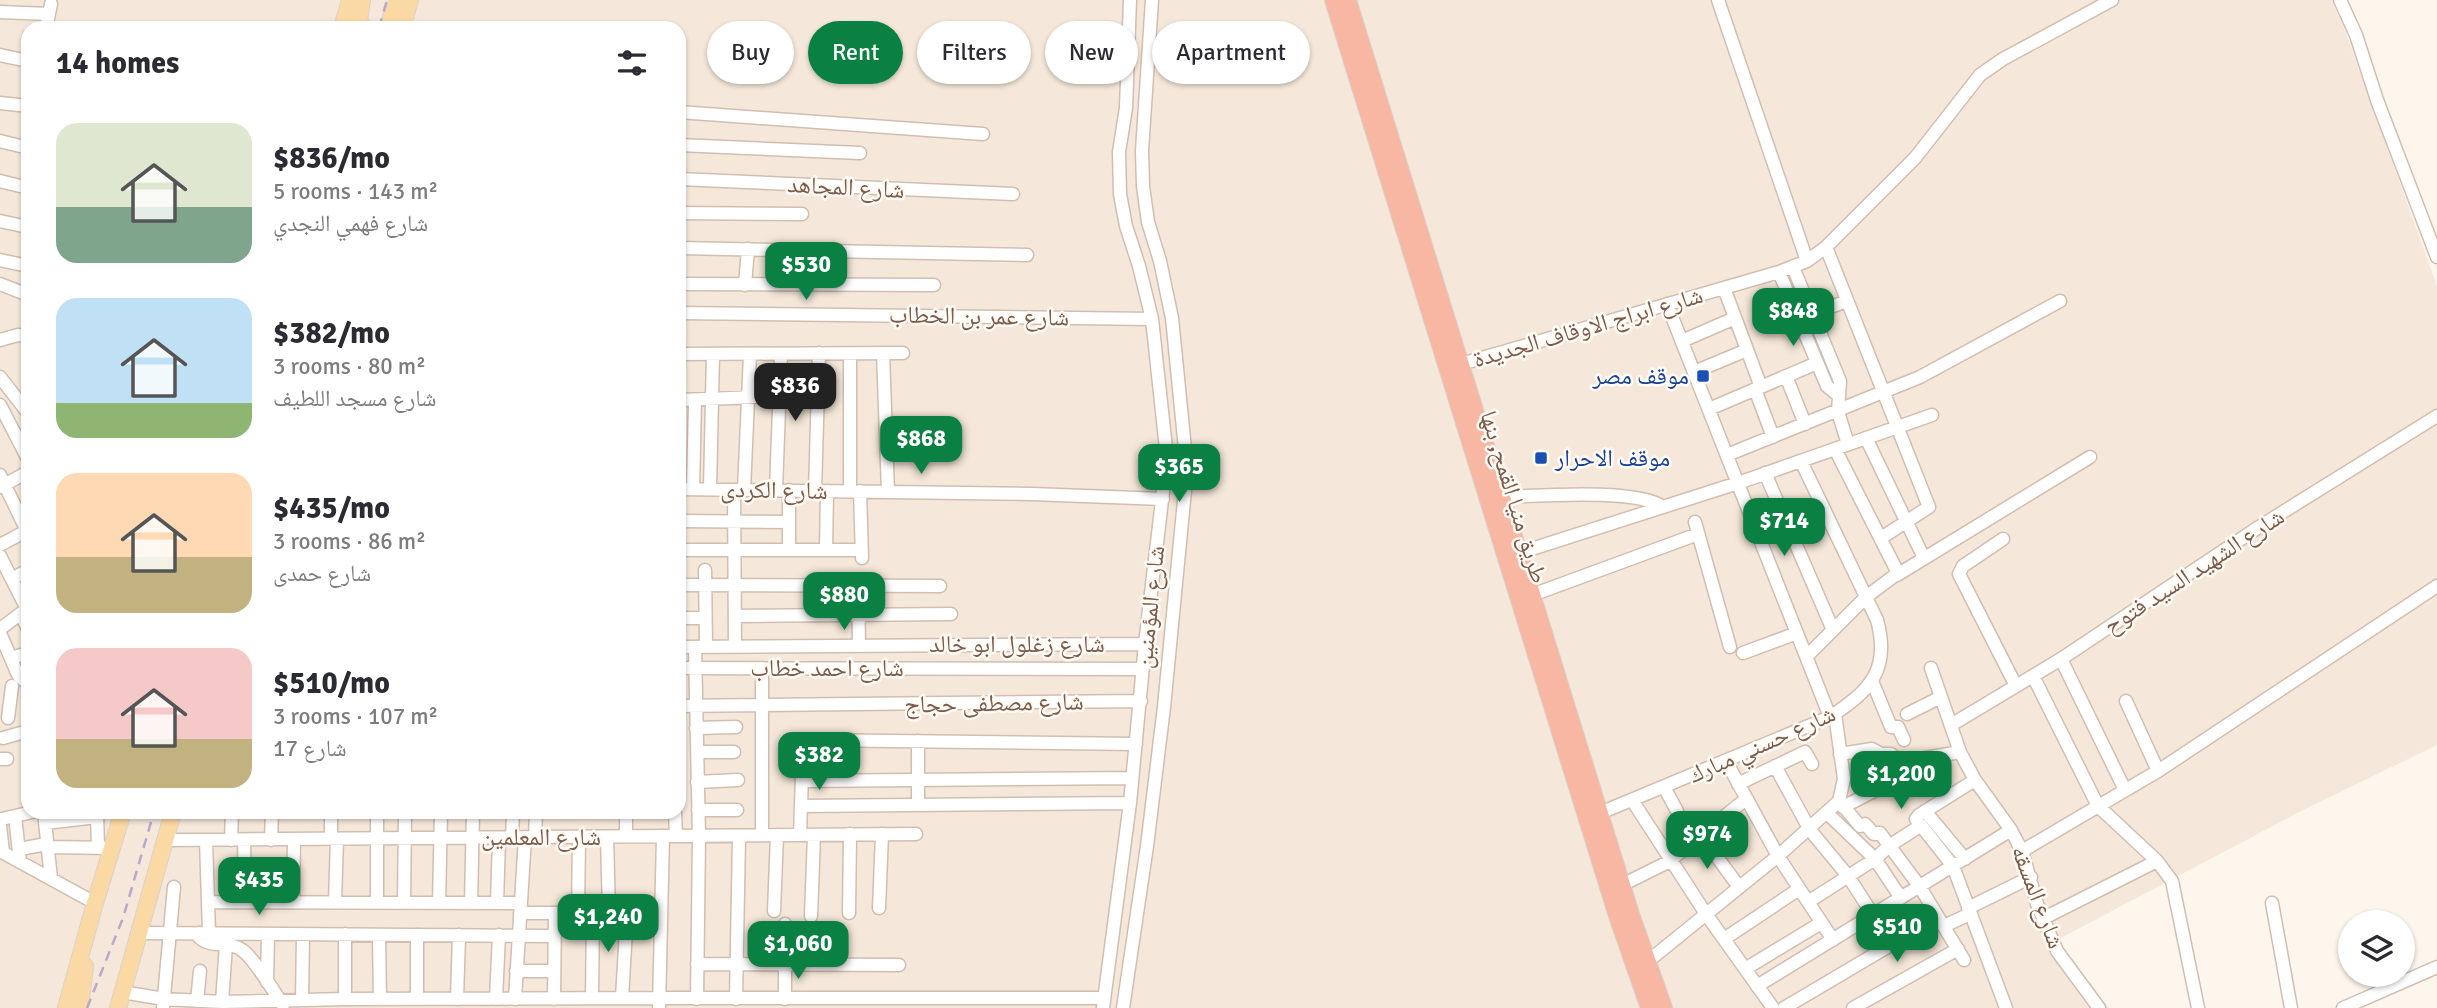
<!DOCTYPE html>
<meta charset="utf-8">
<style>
body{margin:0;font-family:Signika,"Noto Naskh Arabic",sans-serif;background:#f2f2f3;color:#2b2b33;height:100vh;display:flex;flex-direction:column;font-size:26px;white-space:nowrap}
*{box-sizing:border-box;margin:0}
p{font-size:23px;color:#7c7c81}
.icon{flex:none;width:38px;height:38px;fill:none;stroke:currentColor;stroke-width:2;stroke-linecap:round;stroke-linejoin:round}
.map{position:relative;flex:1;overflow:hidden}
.panel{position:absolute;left:21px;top:21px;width:665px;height:798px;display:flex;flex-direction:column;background:#fff;border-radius:21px;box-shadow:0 2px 5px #0004}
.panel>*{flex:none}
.hud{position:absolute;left:707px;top:21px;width:665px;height:63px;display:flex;gap:14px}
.fabs{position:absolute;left:2338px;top:910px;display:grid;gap:14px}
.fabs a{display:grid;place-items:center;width:77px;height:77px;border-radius:50%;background:#fff;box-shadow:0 2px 5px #0004;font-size:35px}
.price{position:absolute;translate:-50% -60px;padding:0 16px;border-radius:14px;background:#0b8043;color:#fff;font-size:23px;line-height:46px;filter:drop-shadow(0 2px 4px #0008)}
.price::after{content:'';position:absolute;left:50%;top:42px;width:21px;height:16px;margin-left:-10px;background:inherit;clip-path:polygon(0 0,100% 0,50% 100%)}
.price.active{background:#222;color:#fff}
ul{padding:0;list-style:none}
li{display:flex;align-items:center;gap:21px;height:175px;padding:0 35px}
li span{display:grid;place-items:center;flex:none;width:196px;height:140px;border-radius:21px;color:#555}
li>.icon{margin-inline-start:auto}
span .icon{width:84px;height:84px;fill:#fffc;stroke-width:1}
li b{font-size:30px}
h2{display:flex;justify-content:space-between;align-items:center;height:84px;padding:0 35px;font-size:30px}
.chip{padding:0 24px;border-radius:32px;background:#fff;box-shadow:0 2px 5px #0004;font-size:24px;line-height:63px}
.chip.active{background:#0b8043;color:#fff}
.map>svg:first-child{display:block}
</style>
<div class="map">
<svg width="2437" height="1008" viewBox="0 0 2437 1008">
<rect width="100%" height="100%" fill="#fdf6ec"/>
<path fill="#f5e8da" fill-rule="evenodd" d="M0,0H2331L2343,25L2437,286V745L2303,810L2059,939L2067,954L2109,1008H0ZM28,28H679V812H28Z"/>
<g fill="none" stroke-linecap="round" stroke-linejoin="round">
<g stroke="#d1beb0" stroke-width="15">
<path id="minor" d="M1718,0L1807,261
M2340,0L2356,35L2377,100L2437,257
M0,12L49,14
M46,28L51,4
M0,55L28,61
M0,103L28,106
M679,112L983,134
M0,141L28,148
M679,145L860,153
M679,179L1013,194
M0,181L28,188
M679,213L802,214
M0,221L28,227
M1826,247L1929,507L1881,538
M679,248L1027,255
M0,260L28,266
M1793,267L1840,381L1838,412L1848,444
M1779,272L1827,386L1839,396
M0,284L28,295
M679,284L934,285
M745,285L748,249
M1724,288L1761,387
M1667,304L1830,717
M679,313L1152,319
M1812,314L1847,301
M0,340L18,335L28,336
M1682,341L1735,318
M883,353L888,492
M679,354L903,353
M850,354V491
M1461,364L1779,272L1807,261L1826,247L1915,158L1980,75L2003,59L2112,0
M1694,372L1747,350
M1786,376L1805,424
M0,377L28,413
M1755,389L1773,437
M679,400L780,396L818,398
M0,405L28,459
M1709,409L1817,363
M1866,438L1924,558
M1727,455L1920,377L2060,301
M1765,473L1833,630
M0,475L27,531
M0,487L28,472
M679,489L1032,494L1163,499
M693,489L695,400
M710,489L713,354
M734,490L735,646
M744,490L750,354
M776,490L781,354
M789,490V550
M815,491L819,353
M860,491L862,558
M1502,497C1538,496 1636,488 1663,507
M679,521L789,522
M1695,522L1730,647
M2003,539L1963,566L1959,574L2016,686
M0,545L28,530
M679,550H862
M826,550L827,491
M1519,553L1738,483L1932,415
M0,556L27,609
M705,570L706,646
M1897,575L2090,457
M12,579L28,570
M679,585L940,586
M858,585L859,645
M1532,595L1698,534
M21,614L28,629
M735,616L951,614
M679,618H705
M0,629L28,608
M0,633L18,675L28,684
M679,647L1145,644
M695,647L699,836L697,999
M1743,653L1797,633
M1807,656L1866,597L1898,573L1835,449
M11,658L28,653
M2061,659L2125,790
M679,668L1143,669
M1931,668L1960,752L1975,780L2011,830L2022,851L2037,904L2057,951L2099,1008
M2033,676L2098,806L2157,861L2172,881L2198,1008
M1872,681L1891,727H1898L1904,740
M2126,701L2158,771
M679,706L1141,701
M1907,714L1941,697
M8,718L12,686
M1951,725L2061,659L2259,527L2437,416
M696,728L736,727
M3,738L28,731
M697,752H734
M1840,754L1872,749L1881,754H1891L1898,762H1902L1960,752
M0,759H7
M1726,761L1778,856L1833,940
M1775,766L1810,830L1848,876L1873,915
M1975,780L1919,815L1916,819L1953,866L2006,1008
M803,781L1132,778
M697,782L738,780
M1738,784L1805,752L1812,764
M1664,787L1677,811
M1632,800L1706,914L1773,1008
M1839,801L1860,826L1865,824L1874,834L1880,833L1920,887L1964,960
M918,804V741
M801,806L1130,803
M1843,807L1874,791L1881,779H1888L1891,786L1902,784
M698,810H737
M1925,811L1965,859
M44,812L51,879
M97,812L98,848
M626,812V836
M675,812L676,836
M1600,813L1830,717C1869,691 1891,671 1877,620L1801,461
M1827,813L1875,859L1901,898
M15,816L20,862
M0,821L2,819L32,812
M45,823L97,817
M0,826L3,852
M762,835V668
M800,835L803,745L807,740L1136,744
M1701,835L1739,887
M535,837L536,812
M607,837L609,913
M512,838L513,812
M331,839V812
M165,840L916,834
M206,840L209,933
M231,840L232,812
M244,840L245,902
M271,840L272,812
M48,847L112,848
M19,849L47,844
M0,851L95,903
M2022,851L2158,771L2437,586
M1622,885L1668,862L1746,799
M208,902L521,903
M293,902L294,840
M335,902L337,839
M377,902V812
M404,902L405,812
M1808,902L1875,859L1889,846L1920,826
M439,903L441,812
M471,903L473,812
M497,903L499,838
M2272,903L2291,1008
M879,908L882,834
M1968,908L2031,877
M774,911L777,835
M520,913H661
M578,913L579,837
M849,913L850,834
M811,916L814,835
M2044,918L2157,861
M1944,926L1970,914
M139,933L554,936
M199,933V937C211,949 229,940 242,950C255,959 273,991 283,1005
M345,934V999
M379,935L380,999
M1724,939L1799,889
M1647,962L1778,856L1839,801L1844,779L1835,714
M697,964L899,965
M1745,969L1821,923
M516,971H554
M267,982L268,934
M1757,986L2011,830
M122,992L164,999L222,1002L345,999L659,998H1104
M592,998L593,913
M622,998L627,913
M417,999V935
M457,999L459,935
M496,999L499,935
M515,999L525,837
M554,999L555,913
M736,999L739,836
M785,999V924
M302,1000L303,934
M197,1001L200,971
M222,1002L226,945
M163,1008L174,887
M659,1008L663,836
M1103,1008L1130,803L1145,644L1167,458L1152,319L1139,266L1126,226L1120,194L1119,152L1126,108L1130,0
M1123,1008L1147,846L1164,707L1186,480V459L1172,318L1160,261L1148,222L1143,186L1142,151L1152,0
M1784,1008L1938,917
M1853,1008L1958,949
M2343,1008L2437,967"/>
</g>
<g stroke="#dad1cd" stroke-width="18">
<path id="major" d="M362,0L359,20L364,28
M342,28L350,0
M387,28L398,0
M402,28L410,0
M66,1008L95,903L123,812
M80,1008L85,966
M118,1008L173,812"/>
</g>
<g stroke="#dad1cd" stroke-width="20">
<path id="highway" d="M1334,0L1618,916L1650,1008
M1347,0L1630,914L1663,1008"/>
</g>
<use href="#minor" stroke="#fff" stroke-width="12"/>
<use href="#major" stroke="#fbd9a5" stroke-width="16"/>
<use href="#highway" stroke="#f7b7a3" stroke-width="18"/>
<path stroke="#b9a8c9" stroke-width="2.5" stroke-dasharray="10 7" stroke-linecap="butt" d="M379,28L387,0
M87,1008L123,918L154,812"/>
</g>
<g fill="#1a4fb4" stroke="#fffaf3" stroke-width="2.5">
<rect x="1696" y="369" width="14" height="14" rx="3.5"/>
<rect x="1534" y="451" width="14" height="14" rx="3.5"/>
</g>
<g text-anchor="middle" stroke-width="5" stroke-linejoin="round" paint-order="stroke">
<g font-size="24" fill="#7a5c4d" stroke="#fffaf3">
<text transform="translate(846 187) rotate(3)" y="8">شارع المجاهد</text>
<text transform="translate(979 316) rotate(1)" y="8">شارع عمر بن الخطاب</text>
<text transform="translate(1588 327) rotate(-16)" y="8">شارع ابراج الاوقاف الجديدة</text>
<text transform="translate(774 490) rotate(1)" y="8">شارع الكردى</text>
<text transform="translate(1514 497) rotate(73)" y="8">طريق منيا القمح, بنها</text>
<text transform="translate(2194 571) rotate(-33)" y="8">شارع الشهيد السيد فتوح</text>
<text transform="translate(1150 607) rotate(-84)" y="8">شارع المؤمنين</text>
<text x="1017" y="652">شارع زغلول ابو خالد</text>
<text x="827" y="676">شارع احمد خطاب</text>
<text transform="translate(994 703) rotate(-1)" y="8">شارع مصطفى حجاج</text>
<text transform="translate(1762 744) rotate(-24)" y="8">شارع حسني مبارك</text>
<text x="541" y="845">شارع المعلمين</text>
<text transform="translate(2038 897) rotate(69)" y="8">شارع المسقه</text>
</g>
<g font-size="24" fill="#164399" stroke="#fffaf3" text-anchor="end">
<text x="1689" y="384">موقف مصر</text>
<text x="1555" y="466" text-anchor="start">موقف الاحرار</text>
</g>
</g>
</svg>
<div class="fabs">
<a><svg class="icon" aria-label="layers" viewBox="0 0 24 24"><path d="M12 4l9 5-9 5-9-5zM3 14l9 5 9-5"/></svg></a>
</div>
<b class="price" style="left:806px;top:302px">$530</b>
<b class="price" style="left:1793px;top:348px">$848</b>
<b class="price active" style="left:795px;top:423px">$836</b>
<b class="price" style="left:921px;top:476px">$868</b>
<b class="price" style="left:1179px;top:504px">$365</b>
<b class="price" style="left:1784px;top:558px">$714</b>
<b class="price" style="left:844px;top:632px">$880</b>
<b class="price" style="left:819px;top:792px">$382</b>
<b class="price" style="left:1901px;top:811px">$1,200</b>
<b class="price" style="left:1707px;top:871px">$974</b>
<b class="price" style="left:259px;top:917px">$435</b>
<b class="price" style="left:608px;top:954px">$1,240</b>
<b class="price" style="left:1897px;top:964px">$510</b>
<b class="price" style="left:798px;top:981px">$1,060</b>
<div class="hud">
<a class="chip">Buy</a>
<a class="chip active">Rent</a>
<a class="chip">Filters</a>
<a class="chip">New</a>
<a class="chip">Apartment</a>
</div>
<section class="panel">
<h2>14 homes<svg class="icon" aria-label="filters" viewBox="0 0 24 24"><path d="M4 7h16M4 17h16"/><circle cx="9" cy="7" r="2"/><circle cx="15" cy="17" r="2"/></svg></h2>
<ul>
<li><span style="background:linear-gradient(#dfe7d0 60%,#7fa58c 0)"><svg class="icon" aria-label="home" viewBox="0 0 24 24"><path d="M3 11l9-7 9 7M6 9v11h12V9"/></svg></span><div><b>$836/mo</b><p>5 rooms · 143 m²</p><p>شارع فهمي النجدي</p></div></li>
<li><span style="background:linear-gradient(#bfe0f5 75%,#8fb573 0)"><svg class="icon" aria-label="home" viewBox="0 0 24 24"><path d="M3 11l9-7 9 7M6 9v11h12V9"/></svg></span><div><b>$382/mo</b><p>3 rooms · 80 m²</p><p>شارع مسجد اللطيف</p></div></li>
<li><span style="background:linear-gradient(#ffd9b3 60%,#c2b280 0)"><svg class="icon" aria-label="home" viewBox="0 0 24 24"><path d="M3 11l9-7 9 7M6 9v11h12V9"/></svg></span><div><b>$435/mo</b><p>3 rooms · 86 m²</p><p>شارع حمدى</p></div></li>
<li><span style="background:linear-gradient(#f6c9c9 65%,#c2b280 0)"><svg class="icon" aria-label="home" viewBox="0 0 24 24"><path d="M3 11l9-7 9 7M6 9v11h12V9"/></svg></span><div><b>$510/mo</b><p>3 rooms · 107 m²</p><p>شارع 17</p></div></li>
</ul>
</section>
</div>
